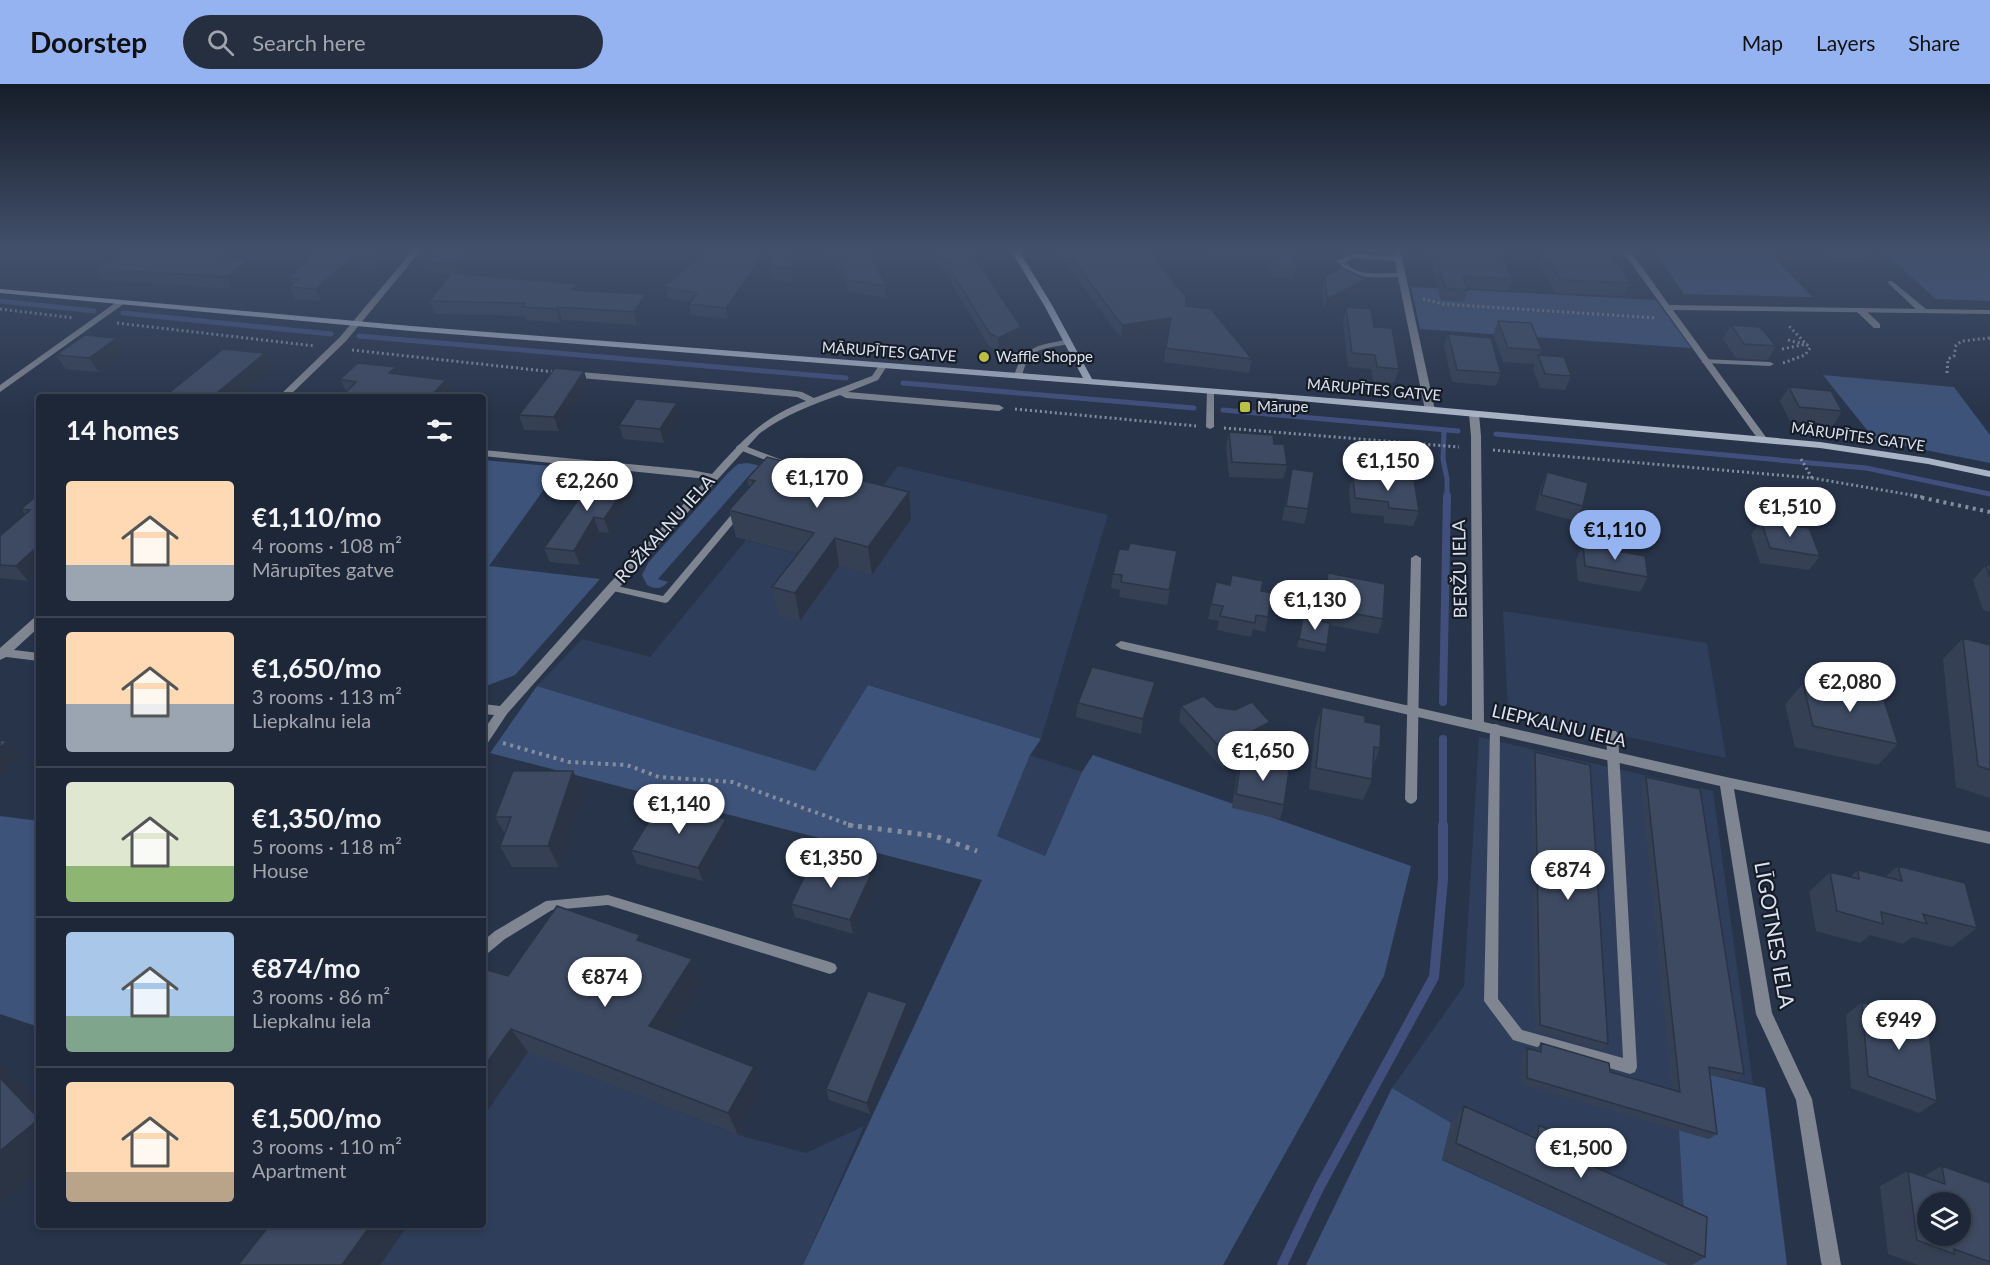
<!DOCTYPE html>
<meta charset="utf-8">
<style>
body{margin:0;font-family:Lato,sans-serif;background:#262f40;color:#f1f3f6;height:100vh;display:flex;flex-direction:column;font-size:22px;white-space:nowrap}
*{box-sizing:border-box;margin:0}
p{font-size:20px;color:#a1a5ae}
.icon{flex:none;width:33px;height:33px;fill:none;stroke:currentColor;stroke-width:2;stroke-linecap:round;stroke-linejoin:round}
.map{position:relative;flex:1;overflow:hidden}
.drawer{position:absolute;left:36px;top:310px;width:450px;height:834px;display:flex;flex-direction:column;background:#1e2738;border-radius:6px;box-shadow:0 3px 9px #0003,0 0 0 2px #3c4453}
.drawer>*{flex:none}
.fabs{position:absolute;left:1917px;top:1108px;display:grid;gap:12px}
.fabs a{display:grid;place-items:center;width:54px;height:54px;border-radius:50%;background:#1e2738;box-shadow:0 3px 9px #0003,0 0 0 2px #3c4453;font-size:30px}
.price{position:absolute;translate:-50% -51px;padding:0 14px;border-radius:21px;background:#fff;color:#222;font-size:20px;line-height:39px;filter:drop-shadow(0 2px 3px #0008)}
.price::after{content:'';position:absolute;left:50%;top:36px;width:18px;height:14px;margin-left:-9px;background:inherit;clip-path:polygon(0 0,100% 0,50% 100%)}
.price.active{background:#95b2f1;color:#111}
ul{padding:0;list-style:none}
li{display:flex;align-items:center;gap:18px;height:150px;padding:0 30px}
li+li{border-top:2px solid #3c4453}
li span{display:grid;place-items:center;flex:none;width:168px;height:120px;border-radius:6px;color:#555}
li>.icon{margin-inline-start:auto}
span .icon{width:72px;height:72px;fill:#fffc;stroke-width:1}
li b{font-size:26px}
h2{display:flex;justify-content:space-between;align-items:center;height:72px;padding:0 30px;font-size:26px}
header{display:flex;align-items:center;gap:36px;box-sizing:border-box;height:84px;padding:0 30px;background:#95b2f1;color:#111}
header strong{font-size:28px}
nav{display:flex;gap:33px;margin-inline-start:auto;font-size:21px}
.search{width:420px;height:54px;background:#262f40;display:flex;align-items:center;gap:15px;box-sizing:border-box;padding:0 21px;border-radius:33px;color:#a1a5ae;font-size:22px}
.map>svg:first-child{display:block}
</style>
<header>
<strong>Doorstep</strong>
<div class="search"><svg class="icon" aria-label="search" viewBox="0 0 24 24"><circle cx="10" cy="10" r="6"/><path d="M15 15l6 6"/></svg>Search here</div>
<nav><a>Map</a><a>Layers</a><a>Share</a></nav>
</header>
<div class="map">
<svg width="1990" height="1181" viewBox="0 0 1990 1181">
<rect width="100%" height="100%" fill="#28344a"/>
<path fill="#2f3e5a" d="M898,382L1108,431L1041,655L869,601L815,687L537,602L582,555L650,573L746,456L872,491L866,424Z
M1503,527L1707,559L1726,674L1508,627Z
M1479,653L1713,707L1753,1000L1702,989L1709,1055L1680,1047L1685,1147L1683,1181H1669L1442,1075L1450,1039L1392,1004L1464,902Z
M1030,671L1082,688L1045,772L997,752Z
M496,955L738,1051L806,1069L864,1042L803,1181H380L407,1142H483V1033L512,991Z"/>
<path fill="#3e5379" d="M1653,165H1766L1812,213L1684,210Z
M1882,166L1990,169V217L1936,215Z
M1411,203L1656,216L1691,264L1420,245Z
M1823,291L1954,303L1990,351V379L1875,356Z
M483,376L560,383L489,482L600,495L515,591L483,603Z
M747,379L762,382L758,387L754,386L658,495L668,498C661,506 655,505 647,501L642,491L648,479L728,389L738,380Z
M868,601L1041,655L1030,671L997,752L1045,772L1082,688L1093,671L1411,782L1384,892L1223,1181H803L982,796L490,669L537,602L815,687Z
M0,732L39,737V943L0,930Z
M1702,989L1765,1004L1787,1181H1683L1685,1147L1679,1046L1709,1055Z
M1392,1004L1451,1039L1442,1076L1669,1181H1306Z"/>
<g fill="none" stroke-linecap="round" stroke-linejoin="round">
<path stroke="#414f7d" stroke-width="5" d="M0,217L94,227
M123,229L331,250
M359,252L846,294
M903,299L1194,324
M1223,326L1458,347
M1444,346L1443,375L1447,395V413
M1496,350L1866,384L1990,410"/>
<path stroke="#414f7d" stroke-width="8" d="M1443,618L1447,412
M1443,655V743"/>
<path stroke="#414f7d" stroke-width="10" d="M1282,1181L1319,1104L1434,893L1443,795V741"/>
<path stroke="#838da0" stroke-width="3" stroke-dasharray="2 3" stroke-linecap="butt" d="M1423,215L1443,220L1657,234
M0,225L74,234
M117,239L315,262
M1788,256L1804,260
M1782,265L1807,260
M352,266L554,288
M1783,279L1805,271L1810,264L1788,241
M1947,289L1948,275L1954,272L1956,261L1962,257L1990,254
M1015,325L1196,342
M1224,344L1459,363
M1493,366L1812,394L1923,413
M1801,375L1812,394"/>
<path stroke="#838da0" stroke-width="4" stroke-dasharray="3 4.5" stroke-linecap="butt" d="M1914,412L1990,428
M503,659L569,678L627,681L659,693L732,698L856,743"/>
<path stroke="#838da0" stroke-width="5" stroke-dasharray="4 6" stroke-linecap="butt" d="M848,741L935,752L977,767"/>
<path fill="#7f8591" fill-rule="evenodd" d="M1888,197H1892L1926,225V229H1920L1888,199Z
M1857,224H1863L1880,240V244H1874L1857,228Z
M1066,256H1069V260C1055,263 1037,263 1028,275C1025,281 1023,288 1021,294H1015L1014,292C1023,262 1038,261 1066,256Z
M1702,275L1770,278L1774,280L1770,282L1705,279H1702Z
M1207,305H1213L1214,307V343L1210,345L1206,343Z
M740,360L782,376L783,378L779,381L776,380L737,365L736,363Z
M740,423L745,426L743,428L668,518L665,519L609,506L607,504L612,501L663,512L737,424Z
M1416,471L1421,474L1417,715L1415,718L1411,720L1407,718L1405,715L1411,474Z
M1495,640L1499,641L1500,644L1498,915L1522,946L1623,974L1606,650L1608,647H1616L1618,650L1637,983L1635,988L1630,990L1513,956L1484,917L1490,644L1491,641Z
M608,811L830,878L835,880L837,884L835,888L830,890L608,821L552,826L505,855L488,869L483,871V857L495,847L546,817Z"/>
<path fill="#7f8591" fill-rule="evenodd" d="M414,165H422L346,257L287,314H277L340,253Z
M1392,165H1400L1435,326L1430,329L1425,326L1398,193C1376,193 1351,197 1337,177L1352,170L1394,172ZM1353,174L1395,177L1397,189C1380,189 1357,193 1345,178Z
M1621,165H1629L1669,221L1990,226V230L1673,226L1768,356L1763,359L1760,358Z
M118,217L125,219L0,308V301Z
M883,279L887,282L878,296L848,308L999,321L1004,324L999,327L846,314L840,311C811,321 784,331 759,350L616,507L507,630L487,660L483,662V647L494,631L483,630V620L500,622L608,501L707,395L483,372V366L691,386L712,390C743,356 761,334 806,317L797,313L569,293L565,290L569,287L789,306L802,308L814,314L872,292L880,280Z
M1474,327L1479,330L1481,352L1484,638L1726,693L1990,748V760L1734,705L1772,929L1812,1015L1841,1181H1822L1821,1178L1796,1016L1756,930L1720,702L1121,565L1115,561L1121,557L1472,636L1471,352L1469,330Z
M39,532V543L14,566L39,569V577L6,573L0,576V564L35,533Z"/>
<path fill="#a9b3c6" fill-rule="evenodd" d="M1010,165H1018L1052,221L1092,295L1368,317L1820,358L1928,374L1990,387V393L1928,380L1820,364L1278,315L411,247L0,209V205L411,242L1083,294L1044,221Z"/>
</g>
<path fill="#354054" d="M127,165H254L240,175H249L255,187L232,205L104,196L96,185Z
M318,165H394L378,184H361L321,217L295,215L289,203L292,200L289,194Z
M483,165L459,190L576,200L578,206L649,223L637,241L562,236L560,239L526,236L525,232L435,230L429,217L451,190H434L429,179Z
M825,165H874L875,180L886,202V214L849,208L834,175H826Z
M931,165H969L1021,243V256L998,267L989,262Z
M1058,165H1147L1186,222L1252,275L1249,289L1164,278L1168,247L1121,254L1073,189Z
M1170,165H1291L1296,183L1294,194L1271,193L1267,172L1171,168Z
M1427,165H1478L1512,195L1508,207L1468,204L1464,218L1441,216Z
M1546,165H1608L1630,199L1624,212L1555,209L1539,181L1544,168H1548Z
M1822,165H1875V166L1867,178H1834Z
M796,173L793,199L773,195L771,182Z
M765,179L728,235L691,231L689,220L690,218L668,214L665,203Z
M1325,192L1367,195L1363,209L1324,228L1322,206Z
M1346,223L1374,243L1399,285L1394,299L1373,297L1371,285L1348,283L1343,237Z
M1498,237L1542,266L1540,271L1571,292L1565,306L1540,304L1533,285L1535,280L1503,278L1493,251Z
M1731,241L1776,262L1768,276L1736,274L1723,255Z
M1448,250L1501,289L1496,302L1452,298L1444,262Z
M117,254L126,268L99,288L66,285L56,271Z
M396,283L400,290L446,296L452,310L448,314H340L346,307L340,295Z
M584,287L588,301L559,347L524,346L519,331Z
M1789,303L1842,327L1833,342L1790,337L1780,317Z
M680,333L664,359L623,355L619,341Z
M1229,348L1274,360L1287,381L1283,395L1229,393L1226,362Z
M825,379L826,387L911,435L872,491L839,482L800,537L778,531L772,503L798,470L736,453L729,426L749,404L747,395L794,380Z
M1292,385L1308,425L1304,440L1282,436Z
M1547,388L1583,422L1575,437L1535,426L1541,403Z
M1353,392L1385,395L1386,393L1419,427L1413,442L1384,439V432L1351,429L1349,406Z
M630,396L634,410L609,449L599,448L580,481L550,478L544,464Z
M39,410L28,497L0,494V452L25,430L21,425Z
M1761,437L1820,472L1809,486L1760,479L1751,451Z
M1583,461L1648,493L1640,508L1578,497L1576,476Z
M1175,481L1167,521L1119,513L1120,506L1111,504L1113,490Z
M1986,481L1990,482V528L1983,526L1973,496Z
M1328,489L1383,535L1378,550L1330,541L1327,561L1325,568L1297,563L1303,534L1320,537L1323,504Z
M1216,498L1261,507L1268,533L1265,548L1253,545L1251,553L1217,546L1219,537L1208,535Z
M1963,554L1990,561V714L1956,703L1943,575Z
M1155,598L1152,613L1141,650L1076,633L1078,619Z
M1803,599L1898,660L1878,681L1795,663L1785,621Z
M1181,622L1216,623L1235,626L1265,653L1252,659L1249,671L1223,685L1179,637Z
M1322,623L1365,638L1380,664L1373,682L1372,695L1363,716L1309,705L1315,645Z
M1535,668L1608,960L1602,966L1535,947L1531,675Z
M1241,676L1284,721L1280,735L1232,724L1237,690Z
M573,687L583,708L559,783H512L500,762L505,750L495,733Z
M1646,693L1744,990L1737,996L1710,991L1717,1050L1709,1055L1521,1000L1522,970L1527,964L1536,967V965L1541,959L1610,988L1672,1006L1641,700Z
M726,735L730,749L703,797L637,780L631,766Z
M1898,782L1977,844L1952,863L1912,853L1903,860L1870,851L1860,859L1816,847L1809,808L1830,788L1850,793L1858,786L1885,793Z
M871,790L873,803L853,850L795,833L791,820Z
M644,858L692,875L702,899L670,950L762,1005L738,1051L528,968L483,1033V885L508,892Z
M1862,918L1937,1017L1919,1029L1851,1004L1846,931Z
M909,931L870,1030L829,1016L826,1005Z
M1464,1022L1529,1051L1539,1041L1568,1071L1705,1173L1692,1181H1670L1442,1075L1451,1039Z
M1942,1082L1990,1099V1181H1918L1888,1170L1880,1102L1908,1087L1924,1092Z"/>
<path fill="#2b3445" d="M231,165H254L226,185L219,173Z
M379,165H394L378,184L373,172Z
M468,165H483L458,191L454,179Z
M793,165H795L796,173L793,199L791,185Z
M764,169L765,179L728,235L726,224Z
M355,172L361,184L321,217L315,205Z
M249,175L255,187L232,205L226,193Z
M1367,195L1363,209L1324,228L1327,215Z
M576,200L580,213L572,206Z
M646,210L649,223L637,241L634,228Z
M558,223L562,236L560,239L556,225Z
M1171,234L1169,247L1121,254L1122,241Z
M1021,243V256L998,267V254Z
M117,254L126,268L99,288L89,274Z
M265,269L272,283L237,314H211Z
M396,283L403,297L389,289Z
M584,287L588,301L559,347L554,333Z
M446,296L452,310L448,314H429Z
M677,319L680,333L664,359L660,345Z
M825,379L829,406L819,386Z
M630,396L634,410L609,449L604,435Z
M909,408L911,435L872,491L868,463Z
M594,433L599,448L580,481L574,467Z
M835,454L839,482L800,537L795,509Z
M39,461V487L28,497L16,482Z
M1155,598L1152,613L1141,650L1143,635Z
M1270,638L1265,653L1252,659L1249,671L1223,685L1227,671L1247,650Z
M7,657L22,671L0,694V664Z
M573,687L583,708L559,783L548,762Z
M726,735L730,749L703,797L698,784Z
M871,790L873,803L853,850L850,836Z
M640,851L652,876L637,856Z
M692,875L702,899L661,965L649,942Z
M907,919L909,931L870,1030L867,1019Z
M511,945L528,968L483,1033V984Z
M0,979L39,1019V1035L0,994Z
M754,983L762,1005L738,1051L728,1029Z
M39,1035V1088L0,1120V1067Z
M370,1142H407L380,1181H342Z"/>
<path fill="#3e4a62" stroke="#2b3445" stroke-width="1.5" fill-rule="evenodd" d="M127,165H231L219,173L249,175L226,193L96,185Z
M318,165H379L373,172H355L315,205L289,203L299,195L289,194Z
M441,165H468L454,179H429Z
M774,165H793L791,185L771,182Z
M834,165H873L874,179L886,202L847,196Z
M938,165H969L1021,243L998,254L989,249Z
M1066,165H1147L1186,213V222L1211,225L1252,275L1166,264L1171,234L1122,241L1073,176Z
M1269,165H1291L1296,183L1273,182Z
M1434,165H1478L1501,167L1512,195L1463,192L1468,206L1445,204Z
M1560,165H1608L1630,199L1561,196L1544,168L1562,169Z
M1841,165H1875V166H1841Z
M764,169L726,224L689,220L697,209L665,203L702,170Z
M1342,184L1367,195L1327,215L1325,192Z
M452,189L576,200L572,206L646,210L634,228L558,223L556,225L522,223L525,219L429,217Z
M1346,223L1371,225L1374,243L1392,244L1399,285L1377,283L1375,271L1352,269Z
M1498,237L1531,239L1542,266L1508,264Z
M1731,241L1760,243L1776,262L1744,260Z
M1448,250L1491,254L1501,289L1457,286Z
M85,251L117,254L89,274L56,271Z
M223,265L265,269L211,314H142L147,310L165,312Z
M1538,271L1564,273L1571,292L1545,290Z
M358,279L396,283L389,289L446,296L429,314H340L356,298L340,295Z
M555,284L584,287L554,333L519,331Z
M1789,303L1831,307L1842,327L1799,323Z
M636,315L677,319L660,345L619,341Z
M1229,348L1273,351L1274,360H1284L1287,381L1232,378Z
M801,372L825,379L819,386L909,408L868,463L835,454L795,509L772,503L814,449L729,426L755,397L747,395L767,373L794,380Z
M1292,385L1314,388L1308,425L1286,422Z
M1547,388L1588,399L1583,422L1541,411Z
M595,392L630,396L604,435L594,433L574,467L544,464Z
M1353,392L1386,395V393L1414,396L1419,427L1389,424L1388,418L1355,414Z
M39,410V461L16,482L0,481V452L30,426L21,425Z
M1761,437L1809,444L1820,472L1770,464Z
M1130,459L1177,467L1169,506L1121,498L1122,491L1113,490L1119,465L1128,466Z
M1583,461L1645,472L1648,493L1585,482Z
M1986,481L1990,482V493Z
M1328,489L1385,500L1383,535L1324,524Z
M1232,491L1263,497L1261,507L1272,509L1268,533L1256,531L1255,539L1220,532L1223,522L1211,520L1216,498L1230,501Z
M1303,534L1330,539L1327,561L1299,555Z
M1963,554L1990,561V686L1978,682Z
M1092,583L1155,598L1143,635L1078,619Z
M1803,599L1884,616L1898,660L1813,642Z
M1204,612L1216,623L1235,626L1252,618L1270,638L1247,650L1253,657L1227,671L1181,622Z
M1322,623L1365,632V638L1381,641L1380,664L1374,663L1372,695L1316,684Z
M0,656L7,657L0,664Z
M1535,668L1590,681L1608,960L1540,941Z
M1241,676L1289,686L1284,721L1236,710Z
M513,687H573L548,762H500L511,733H495Z
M1646,693L1700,705L1744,990L1709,983L1717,1050L1527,994V964L1541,968V959L1609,979L1610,988L1680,1008Z
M661,718L726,735L698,784L631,766Z
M814,774L871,790L850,836L791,820Z
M1898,782L1965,799L1977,844L1923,830L1927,840L1881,828L1883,840L1837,827L1830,788L1859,795L1858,786L1902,797Z
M557,822L640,851L637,856L692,875L649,942L754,983L728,1029L511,945L483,984V885L508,892Z
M868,907L907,919L867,1019L826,1005Z
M1862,918L1928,941L1937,1017L1868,992Z
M0,994L39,1035L0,1067Z
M1464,1022L1537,1055L1539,1041L1570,1056L1568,1071L1707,1133L1705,1173L1456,1059Z
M1942,1082L1990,1099V1178L1954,1165V1170L1917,1156L1908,1087L1945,1100ZM1928,1119H1960V1152H1928Z
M269,1142H370L342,1181H238Z"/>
<linearGradient id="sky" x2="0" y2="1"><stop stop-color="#161d29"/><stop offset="0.5" stop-color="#42506b"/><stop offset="1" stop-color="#42506b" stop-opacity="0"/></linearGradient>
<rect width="1990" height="331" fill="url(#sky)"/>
<g fill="#b9c046" stroke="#161c26" stroke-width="2">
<circle cx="984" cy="273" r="6"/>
<rect x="1239" y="317" width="12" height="12" rx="3"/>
</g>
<g text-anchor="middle" stroke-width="4.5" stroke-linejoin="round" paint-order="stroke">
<g font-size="15" fill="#dae2f1" stroke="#161c26">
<text transform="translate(889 268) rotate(4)" y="5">MĀRUPĪTES GATVE</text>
<text transform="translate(1374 306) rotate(5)" y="5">MĀRUPĪTES GATVE</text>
<text transform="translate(1858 353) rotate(8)" y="5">MĀRUPĪTES GATVE</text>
</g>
<g font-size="15" fill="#dae2f1" stroke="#161c26" text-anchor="start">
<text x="996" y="278">Waffle Shoppe</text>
<text x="1257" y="328">Mārupe</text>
</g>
<g font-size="18" fill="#dae2f1" stroke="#161c26">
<text transform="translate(665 445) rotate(-48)" y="6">ROŽKALNU IELA</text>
<text transform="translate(1460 485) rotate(-91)" y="6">BERŽU IELA</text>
<text transform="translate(1559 642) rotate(13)" y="6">LIEPKALNU IELA</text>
</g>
<g font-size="21" fill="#dae2f1" stroke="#161c26">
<text transform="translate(1774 851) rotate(80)" y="7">LĪGOTNES IELA</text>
</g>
</g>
</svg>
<div class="fabs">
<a><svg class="icon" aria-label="layers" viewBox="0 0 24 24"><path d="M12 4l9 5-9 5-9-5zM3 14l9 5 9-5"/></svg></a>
</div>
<b class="price" style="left:1388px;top:408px">€1,150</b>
<b class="price" style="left:817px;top:425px">€1,170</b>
<b class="price" style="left:587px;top:428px">€2,260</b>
<b class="price" style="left:1790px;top:454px">€1,510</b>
<b class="price active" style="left:1615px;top:477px">€1,110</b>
<b class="price" style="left:1315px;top:547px">€1,130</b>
<b class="price" style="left:1850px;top:629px">€2,080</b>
<b class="price" style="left:1263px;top:698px">€1,650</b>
<b class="price" style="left:679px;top:751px">€1,140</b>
<b class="price" style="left:831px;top:805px">€1,350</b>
<b class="price" style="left:1568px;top:817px">€874</b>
<b class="price" style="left:605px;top:924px">€874</b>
<b class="price" style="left:1899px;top:967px">€949</b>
<b class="price" style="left:1581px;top:1095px">€1,500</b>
<section class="drawer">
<h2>14 homes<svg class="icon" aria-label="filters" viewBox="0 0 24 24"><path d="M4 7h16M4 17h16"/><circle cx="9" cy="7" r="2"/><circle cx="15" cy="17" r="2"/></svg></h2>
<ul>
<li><span style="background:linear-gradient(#ffd9b3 70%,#9aa5b1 0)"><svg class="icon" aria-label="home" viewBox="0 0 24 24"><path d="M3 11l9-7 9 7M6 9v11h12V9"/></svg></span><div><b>€1,110/mo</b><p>4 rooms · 108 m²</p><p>Mārupītes gatve</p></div></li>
<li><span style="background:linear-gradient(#ffd9b3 60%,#9aa5b1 0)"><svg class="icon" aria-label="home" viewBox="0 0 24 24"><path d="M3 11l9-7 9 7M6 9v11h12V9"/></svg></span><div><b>€1,650/mo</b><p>3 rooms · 113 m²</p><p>Liepkalnu iela</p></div></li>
<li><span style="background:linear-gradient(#dfe7d0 70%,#8fb573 0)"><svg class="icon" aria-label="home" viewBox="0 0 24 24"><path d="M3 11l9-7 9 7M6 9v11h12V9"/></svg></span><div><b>€1,350/mo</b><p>5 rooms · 118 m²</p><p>House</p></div></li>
<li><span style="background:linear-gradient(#a9c7e8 70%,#7fa58c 0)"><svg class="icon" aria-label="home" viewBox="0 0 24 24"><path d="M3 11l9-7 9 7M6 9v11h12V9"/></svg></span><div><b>€874/mo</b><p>3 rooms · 86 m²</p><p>Liepkalnu iela</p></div></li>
<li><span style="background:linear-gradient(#ffd9b3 75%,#b9a48a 0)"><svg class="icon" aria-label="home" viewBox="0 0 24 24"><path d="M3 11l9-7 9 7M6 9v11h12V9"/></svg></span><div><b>€1,500/mo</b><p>3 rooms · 110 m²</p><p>Apartment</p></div></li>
</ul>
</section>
</div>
